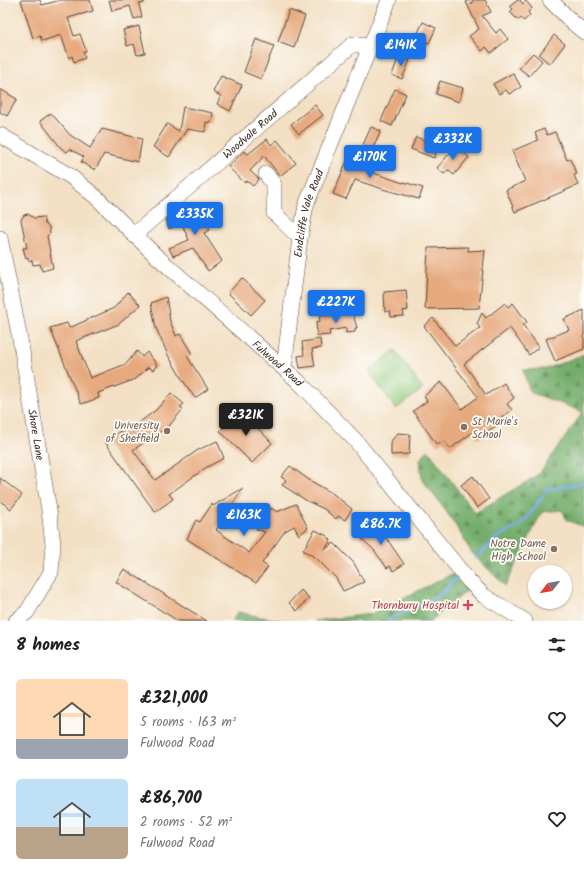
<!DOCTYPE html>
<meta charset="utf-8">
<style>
body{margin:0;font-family:Kalam,sans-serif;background:#f6f6f6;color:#202124;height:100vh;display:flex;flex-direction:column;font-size:15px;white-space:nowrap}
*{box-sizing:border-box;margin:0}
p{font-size:13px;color:#757577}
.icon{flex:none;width:22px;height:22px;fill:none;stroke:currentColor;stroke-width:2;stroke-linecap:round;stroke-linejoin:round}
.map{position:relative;height:621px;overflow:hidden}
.details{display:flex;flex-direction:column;background:#fff;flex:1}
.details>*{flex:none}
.needle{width:26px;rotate:239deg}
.tools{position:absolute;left:528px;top:565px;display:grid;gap:8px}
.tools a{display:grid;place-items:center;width:44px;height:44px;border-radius:50%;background:#fff;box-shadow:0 1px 3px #0004;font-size:20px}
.price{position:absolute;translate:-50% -34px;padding:0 9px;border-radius:4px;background:#1a73e8;color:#fff;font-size:13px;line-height:26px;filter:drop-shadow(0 1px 2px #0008)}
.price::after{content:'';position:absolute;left:50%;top:24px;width:12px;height:9px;margin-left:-6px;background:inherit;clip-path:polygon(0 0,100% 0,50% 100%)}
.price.selected{background:#222;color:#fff}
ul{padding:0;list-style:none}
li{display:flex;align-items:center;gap:12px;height:100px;padding:0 16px}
li span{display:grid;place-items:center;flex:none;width:112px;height:80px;border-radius:6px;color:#555}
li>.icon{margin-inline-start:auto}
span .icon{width:48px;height:48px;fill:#fffc;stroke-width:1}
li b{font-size:17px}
h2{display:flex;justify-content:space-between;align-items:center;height:48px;padding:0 16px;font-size:17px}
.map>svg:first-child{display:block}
</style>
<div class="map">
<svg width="584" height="621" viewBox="0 0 584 621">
<defs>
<pattern id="forest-firs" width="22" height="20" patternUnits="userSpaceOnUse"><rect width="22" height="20" fill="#75ae6c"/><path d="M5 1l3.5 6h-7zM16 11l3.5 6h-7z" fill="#618e58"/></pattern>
</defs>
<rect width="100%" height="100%" fill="#fdfcf7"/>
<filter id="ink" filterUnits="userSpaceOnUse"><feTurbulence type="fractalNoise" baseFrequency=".025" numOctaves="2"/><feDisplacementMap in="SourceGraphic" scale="8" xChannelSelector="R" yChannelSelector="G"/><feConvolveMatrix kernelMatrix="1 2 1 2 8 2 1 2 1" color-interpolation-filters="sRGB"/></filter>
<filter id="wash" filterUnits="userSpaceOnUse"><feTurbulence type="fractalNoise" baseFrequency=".012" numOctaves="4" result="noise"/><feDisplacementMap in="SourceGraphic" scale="16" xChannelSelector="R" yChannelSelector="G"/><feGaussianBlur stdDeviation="0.9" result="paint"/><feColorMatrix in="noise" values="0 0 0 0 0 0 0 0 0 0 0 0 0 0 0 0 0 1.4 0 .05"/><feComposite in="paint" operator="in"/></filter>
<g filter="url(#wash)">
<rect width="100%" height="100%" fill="#f3e0c4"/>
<path fill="url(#forest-firs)" stroke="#586c45" d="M584,354V527L567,520L562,510L542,512L505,586L472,553L453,521L422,479L420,459L428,450L475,513L539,474L583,412L530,392L523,370L546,369Z
M452,574L468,590L431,621H314L371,614Z
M238,612L281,621H232Z"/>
<path fill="#92ca7d" stroke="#667a4e" d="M395,350L423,389L396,409L368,371Z"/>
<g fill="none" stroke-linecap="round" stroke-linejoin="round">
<path stroke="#78abe4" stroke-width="3" d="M476,558L497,537L523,524L548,489L580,484L584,481
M386,621L441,594L456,578"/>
</g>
<g id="blocks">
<path fill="#e7aa7f" d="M21,0H40L42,5L61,0H90L93,11L68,18L74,36L80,34L86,51L83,52L85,58L74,62L72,56L69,58L61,35L42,41L40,36L33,38Z
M109,0H144V3L139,4L142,17L134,19L130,6L112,11Z
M469,0L472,4L473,3L472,0H485L491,12L482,16L496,33L500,29L508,39L491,53L486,47L482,51L469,36L479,29L466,2Z
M518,0H520L523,4L526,1L532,8L528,12L530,15L524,21L521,18L518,20L510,12L513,9L510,6Z
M289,10L305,16L294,48L278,42Z
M423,22L436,28L429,43L426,42L419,57L409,52Z
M139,26L145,53L137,55L134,44L127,46L123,30Z
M554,35L565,44L550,64L539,55Z
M256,39L274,46L261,79L244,72Z
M533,53L542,61L529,76L519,68Z
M399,56L410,60L402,79L392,75Z
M513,73L521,87L509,94L506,90L499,94L493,84Z
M221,76L242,85L230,111L217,104L221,96L213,92Z
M440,81L463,88L459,102L436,94Z
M0,89L17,99L7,116L0,112Z
M395,89L406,94L392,126L381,121Z
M315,105L323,115L299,134L291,124Z
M183,107L213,113L211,123L206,122L205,132L187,129L169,157L153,147L167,124L179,131Z
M51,113L70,135L90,148L102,129L142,139L138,162L104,154L95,170L81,162L84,157L70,149L67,152L61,148L40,121Z
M371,127L381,131L372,150L363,145Z
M544,129L547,135L555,132L567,160L570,159L577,174L574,175L578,185L515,212L506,190L525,181L512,151L538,140L535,133Z
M416,137L438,145L434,158L411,149Z
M267,139L271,145L277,140L296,163L280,176L264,156L250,171L259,179L253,186L247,181L245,183L228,167L244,151L248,154Z
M456,146L469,157L454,175L448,170L444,174L437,168Z
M352,149L365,154L359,168L403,183L404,182L423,188L419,199L386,190L355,180L346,199L333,194Z
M200,205L210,230L204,233L222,261L208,271L193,248L173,256L169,248L189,240L182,224L169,229L166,219L178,214L177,211L186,208L187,210Z
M28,214L34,218L43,217L45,224L49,227L50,233L47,236L53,268L42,271L40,264L33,265L32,260L29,261L28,257L26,258L23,248H27L21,220L24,215Z
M468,247V251L485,250L479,308L425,309L428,248Z
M242,278L265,300L251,315L228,293Z
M406,290L408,310L403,311L404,316L391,317L390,311L385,312L384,292Z
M128,292L140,305L119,324L76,341L90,378L126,364L137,351L142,357L147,352L157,365L153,370L148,367L136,379L98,393L99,398L81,404L50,328L67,323L69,328L114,308Z
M166,297L170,321L176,336L180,334L192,354L187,356L208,389L195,398L182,379L168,355L156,328L151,303Z
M505,303L508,307L513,303L527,322L523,325L539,347L529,355L510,328L464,364L486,395L504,383L514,398L507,404L512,410L500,419L502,421L478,439L473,432L450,449L444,441L437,445L413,411L427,401L424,396L441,382L462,409L478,397L424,326L433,318L455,346L480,328L477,324L482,313L486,318Z
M584,310V349L555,361L546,339L569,330L564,319Z
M353,314L357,328H355V332L346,333V328L329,331L330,335L317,336L316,322L320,321L319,316Z
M320,339L321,348L312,349L315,366L300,368L298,356L304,355L302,342Z
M171,393L184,404L180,407L183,409L169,426L133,450L155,480L198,450L217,441L224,458L207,467L169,494L173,499L155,512L105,442L120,431L122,435L156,410Z
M241,411L272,443L252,463L220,431Z
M398,433L410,434L409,454L391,455V441Z
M290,466L309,480L332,493L352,509L345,520L338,516L336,519L324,509L307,501L282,485L286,480L281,477Z
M473,476L489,499L477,508L461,485Z
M0,478L22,495L11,509L0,501Z
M243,488L216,530L249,553L265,532L256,529L271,508L277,512L296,504L308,528L299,535L294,526L285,531L262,563L268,567L256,583L187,539L196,520L200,522L212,504L213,506Z
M367,521L387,539L404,564L393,571L390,566L387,568L374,550L359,536L363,533L358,527Z
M315,530L327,536L331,540L325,549L334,543L354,563L364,582L343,591L336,578L316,558L303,550Z
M124,569L207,621H178L116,582Z
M301,590L309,598L297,611L289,603Z"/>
</g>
</g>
<g filter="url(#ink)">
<use href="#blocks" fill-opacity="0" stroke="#574537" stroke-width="1"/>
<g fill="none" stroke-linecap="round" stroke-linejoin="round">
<g stroke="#574537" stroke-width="16">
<g id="minor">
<path d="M550,0L573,23L584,32"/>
<path id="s1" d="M0,135L70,176L96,197L154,254L298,381L355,440L469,581L484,596L525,621"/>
<path d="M266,174L274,185V213L300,238"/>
<path id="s2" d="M134,235L353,44L370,47"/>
<path id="s3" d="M0,238L20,339L49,510L53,544L51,572L27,612L16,621"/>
<path id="s4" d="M284,367L300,238L306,205L389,0"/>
</g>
</g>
<use href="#minor" stroke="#fff" stroke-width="15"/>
</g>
</g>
<g fill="#8d6e63" stroke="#fdfcf7" stroke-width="1.5">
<circle cx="464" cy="427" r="4"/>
<circle cx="167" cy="431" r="4"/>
<circle cx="554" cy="549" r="4"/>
</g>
<path fill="#e0444e" stroke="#fdfcf7" stroke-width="1.5" d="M466 599h4v4h4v4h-4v4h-4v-4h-4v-4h4z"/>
<g text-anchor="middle" stroke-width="3.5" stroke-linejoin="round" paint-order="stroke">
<g font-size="11" fill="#3b2a1e" stroke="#fdfcf7">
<text dy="4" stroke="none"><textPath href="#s2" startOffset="154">Woodvale Road</textPath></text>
<text dy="4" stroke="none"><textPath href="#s4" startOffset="156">Endcliffe Vale Road</textPath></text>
<text dy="4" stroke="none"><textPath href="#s1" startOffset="361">Fulwood Road</textPath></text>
<text dy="4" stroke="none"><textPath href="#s3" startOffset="200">Shore Lane</textPath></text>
</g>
<g font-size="11" fill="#785e54" stroke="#fdfcf7" text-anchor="end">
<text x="472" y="425" text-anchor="start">St Marie's<tspan x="472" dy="13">School</tspan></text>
<text x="159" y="429">University<tspan x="159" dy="13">of Sheffield</tspan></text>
<text x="546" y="547">Notre Dame<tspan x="546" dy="13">High School</tspan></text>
</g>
<g font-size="11" fill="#be3a42" stroke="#fdfcf7" text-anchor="end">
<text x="459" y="609">Thornbury Hospital</text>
</g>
</g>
</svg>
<div class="tools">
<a><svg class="needle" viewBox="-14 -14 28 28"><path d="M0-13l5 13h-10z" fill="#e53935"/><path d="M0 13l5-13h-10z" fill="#757577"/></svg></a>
</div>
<b class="price" style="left:401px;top:67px">£141K</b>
<b class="price" style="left:453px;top:161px">£332K</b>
<b class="price" style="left:370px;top:179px">£170K</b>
<b class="price" style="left:195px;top:236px">£335K</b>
<b class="price" style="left:336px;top:324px">£227K</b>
<b class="price selected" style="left:246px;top:437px">£321K</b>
<b class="price" style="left:244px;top:537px">£163K</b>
<b class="price" style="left:381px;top:546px">£86.7K</b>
</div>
<section class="details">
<h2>8 homes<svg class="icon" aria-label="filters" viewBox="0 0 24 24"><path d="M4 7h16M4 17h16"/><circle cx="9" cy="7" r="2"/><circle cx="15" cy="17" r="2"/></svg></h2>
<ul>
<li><span style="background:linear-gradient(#ffd9b3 75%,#9aa5b1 0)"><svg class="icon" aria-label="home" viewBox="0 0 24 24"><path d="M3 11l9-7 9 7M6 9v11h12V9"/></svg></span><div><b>£321,000</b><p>5 rooms · 163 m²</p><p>Fulwood Road</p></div><svg class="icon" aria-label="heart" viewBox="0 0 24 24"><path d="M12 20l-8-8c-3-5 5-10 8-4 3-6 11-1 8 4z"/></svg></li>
<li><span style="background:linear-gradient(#bfe0f5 60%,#b9a48a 0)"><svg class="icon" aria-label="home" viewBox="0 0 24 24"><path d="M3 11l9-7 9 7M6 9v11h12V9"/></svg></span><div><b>£86,700</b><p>2 rooms · 52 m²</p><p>Fulwood Road</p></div><svg class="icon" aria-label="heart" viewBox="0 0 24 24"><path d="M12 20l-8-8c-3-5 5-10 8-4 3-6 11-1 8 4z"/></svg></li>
</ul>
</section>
